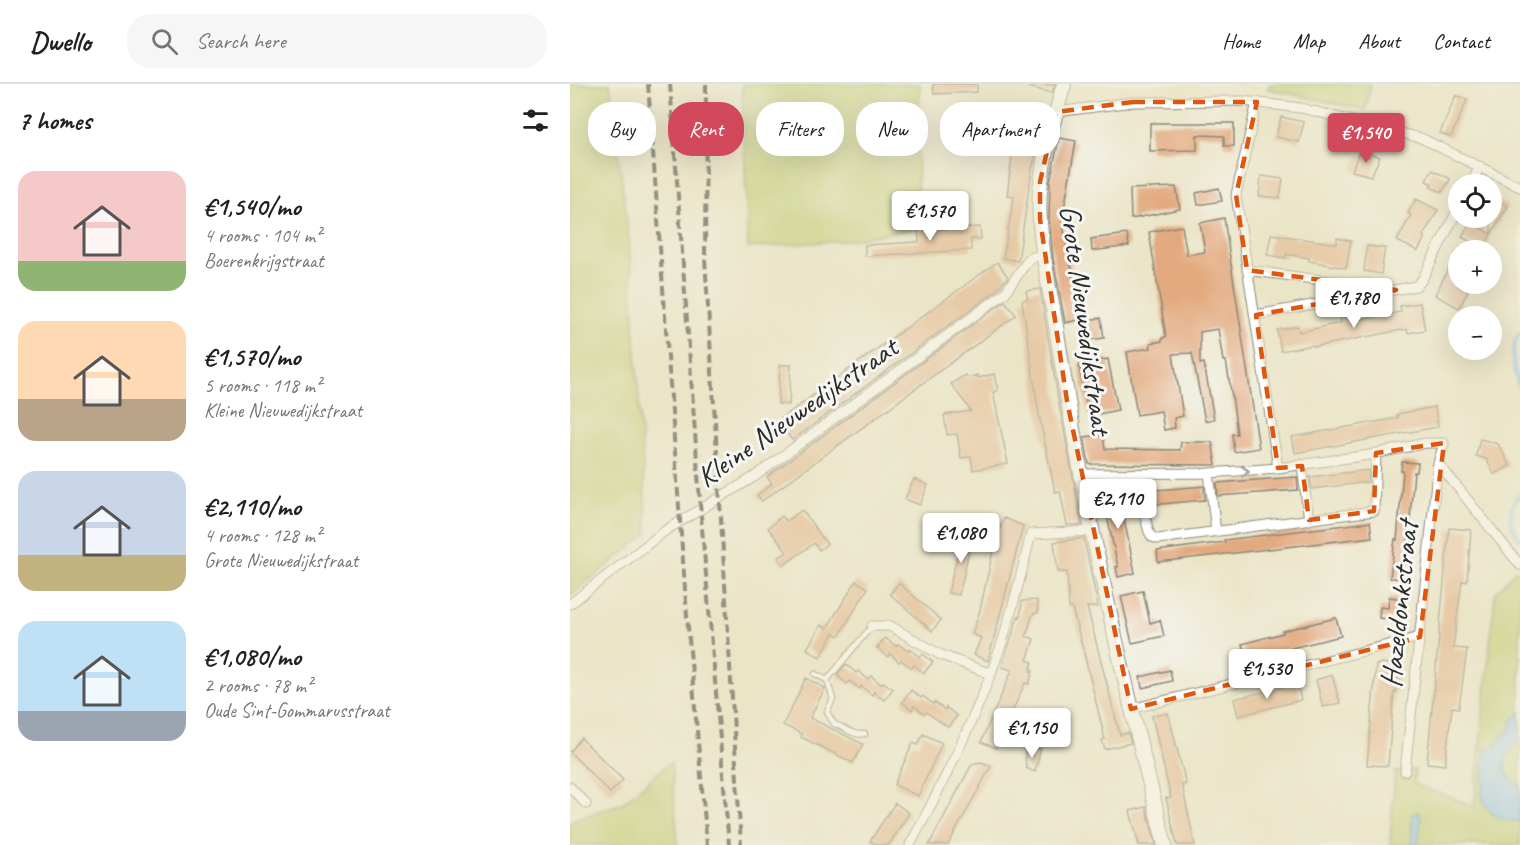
<!DOCTYPE html>
<meta charset="utf-8">
<style>
body{margin:0;font-family:Caveat,sans-serif;background:#f6f6f6;color:#202124;height:100vh;display:flex;flex-direction:column;font-size:22px;white-space:nowrap}
*{box-sizing:border-box;margin:0}
p{font-size:20px;color:#757577}
.icon{flex:none;width:33px;height:33px;fill:none;stroke:currentColor;stroke-width:2;stroke-linecap:round;stroke-linejoin:round}
.map{position:relative;flex:1;overflow:hidden}
.sheet{display:flex;flex-direction:column;background:#fff;width:570px}
.sheet>*{flex:none}
.hud{position:absolute;left:18px;top:18px;width:570px;height:54px;display:flex;gap:12px}
.controls{position:absolute;left:878px;top:90px;display:grid;gap:12px}
.controls a{display:grid;place-items:center;width:54px;height:54px;border-radius:50%;background:#fff;box-shadow:0 6px 24px #0002;font-size:30px}
.price{position:absolute;translate:-50% -51px;padding:0 14px;border-radius:6px;background:#fff;color:#222;font-size:20px;line-height:39px;filter:drop-shadow(0 2px 3px #0008)}
.price::after{content:'';position:absolute;left:50%;top:36px;width:18px;height:14px;margin-left:-9px;background:inherit;clip-path:polygon(0 0,100% 0,50% 100%)}
.price.selected{background:#d1495b;color:#fff}
ul{padding:0;list-style:none}
li{display:flex;align-items:center;gap:18px;height:150px;padding:0 18px}
li span{display:grid;place-items:center;flex:none;width:168px;height:120px;border-radius:18px;color:#555}
li>.icon{margin-inline-start:auto}
span .icon{width:72px;height:72px;fill:#fffc;stroke-width:1}
li b{font-size:26px}
h2{display:flex;justify-content:space-between;align-items:center;height:72px;padding:0 18px;font-size:26px}
.chip{padding:0 21px;border-radius:24px;background:#fff;box-shadow:0 6px 24px #0002;font-size:21px;line-height:54px}
.chip.selected{background:#d1495b;color:#fff}
header{display:flex;align-items:center;gap:36px;box-sizing:border-box;height:84px;padding:0 30px;background:#fff;border-bottom:2px solid #e0e0e0}
header strong{font-size:28px}
nav{display:flex;gap:33px;margin-inline-start:auto;font-size:21px}
.search{width:420px;height:54px;background:#f6f6f6;display:flex;align-items:center;gap:15px;box-sizing:border-box;padding:0 21px;border-radius:24px;color:#757577;font-size:22px}
main{display:flex;flex:1;min-height:0}
.map>svg:first-child{display:block}
</style>
<header>
<strong>Dwello</strong>
<div class="search"><svg class="icon" aria-label="search" viewBox="0 0 24 24"><circle cx="10" cy="10" r="6"/><path d="M15 15l6 6"/></svg>Search here</div>
<nav><a>Home</a><a>Map</a><a>About</a><a>Contact</a></nav>
</header>
<main>
<section class="sheet">
<h2>7 homes<svg class="icon" aria-label="filters" viewBox="0 0 24 24"><path d="M4 7h16M4 17h16"/><circle cx="9" cy="7" r="2"/><circle cx="15" cy="17" r="2"/></svg></h2>
<ul>
<li><span style="background:linear-gradient(#f6c9c9 75%,#8fb573 0)"><svg class="icon" aria-label="home" viewBox="0 0 24 24"><path d="M3 11l9-7 9 7M6 9v11h12V9"/></svg></span><div><b>€1,540/mo</b><p>4 rooms · 104 m²</p><p>Boerenkrijgstraat</p></div></li>
<li><span style="background:linear-gradient(#ffd9b3 65%,#b9a48a 0)"><svg class="icon" aria-label="home" viewBox="0 0 24 24"><path d="M3 11l9-7 9 7M6 9v11h12V9"/></svg></span><div><b>€1,570/mo</b><p>5 rooms · 118 m²</p><p>Kleine Nieuwedijkstraat</p></div></li>
<li><span style="background:linear-gradient(#c9d6e8 70%,#c2b280 0)"><svg class="icon" aria-label="home" viewBox="0 0 24 24"><path d="M3 11l9-7 9 7M6 9v11h12V9"/></svg></span><div><b>€2,110/mo</b><p>4 rooms · 128 m²</p><p>Grote Nieuwedijkstraat</p></div></li>
<li><span style="background:linear-gradient(#bfe0f5 75%,#9aa5b1 0)"><svg class="icon" aria-label="home" viewBox="0 0 24 24"><path d="M3 11l9-7 9 7M6 9v11h12V9"/></svg></span><div><b>€1,080/mo</b><p>2 rooms · 78 m²</p><p>Oude Sint-Gommarusstraat</p></div></li>
</ul>
</section>
<div class="map">
<svg width="950" height="761" viewBox="0 0 950 761">
<rect width="100%" height="100%" fill="#f6f6f2"/>
<filter id="ink" filterUnits="userSpaceOnUse"><feTurbulence type="fractalNoise" baseFrequency=".0167" numOctaves="2"/><feDisplacementMap in="SourceGraphic" scale="12" xChannelSelector="R" yChannelSelector="G"/><feConvolveMatrix kernelMatrix="1 2 1 2 8 2 1 2 1" color-interpolation-filters="sRGB"/></filter>
<filter id="wash" filterUnits="userSpaceOnUse"><feTurbulence type="fractalNoise" baseFrequency=".008" numOctaves="4" result="noise"/><feDisplacementMap in="SourceGraphic" scale="24" xChannelSelector="R" yChannelSelector="G"/><feGaussianBlur stdDeviation="1.35" result="paint"/><feColorMatrix in="noise" values="0 0 0 0 0 0 0 0 0 0 0 0 0 0 0 0 0 1.4 0 .05"/><feComposite in="paint" operator="in"/></filter>
<g filter="url(#wash)">
<rect width="100%" height="100%" fill="#ebe5c8"/>
<path fill="#bdcc6e" stroke="#747c4c" stroke-width="1.5" d="M0,0H40L59,155L77,450L0,512Z
M172,0H350L346,144L280,156L178,164Z
M699,0H801L795,26L698,5Z
M946,486L950,491V761H820L825,688L845,686L844,700L904,722L925,509Z
M101,678L108,761H0V737L52,719Z"/>
<path fill="#83bdf4" stroke="#577490" stroke-width="1.5" d="M950,628V655C935,671 925,688 950,701V738C926,735 918,732 911,709L914,702L913,679L916,664L926,663L928,656L941,645L942,636Z
M848,728L851,735L848,761H842V730Z"/>
<g fill="none" stroke-linecap="round" stroke-linejoin="round">
<path stroke="#83bdf4" stroke-width="4" d="M950,249C938,263 944,290 950,305
M950,410C938,424 937,440 950,455"/>
</g>
<g id="blocks">
<path fill="#e3aa7f" d="M363,0H407V8L364,10Z
M459,0H485L482,9L458,3Z
M886,11L897,16L881,53L870,49Z
M711,33L734,38L729,58L706,53Z
M580,39H664V62H654V52L627,51V66L580,67Z
M444,43L471,51L462,85L448,177L433,174L444,112L437,111L442,72L436,70Z
M489,54L506,57L492,137L512,235L495,239L483,174L479,134L480,98Z
M788,70L799,73L800,70L810,73L801,92L782,87Z
M862,86L879,94L880,96L872,108L860,103L862,100L856,97Z
M691,92L713,95L710,114L689,112Z
M606,103L610,125L561,135L560,105Z
M649,104L652,117L628,121L626,109Z
M921,114L938,122L921,150Z
M846,115L868,126L853,152L855,153L848,167L827,157L841,131L838,129Z
M654,134L689,364L664,368L662,350H667L663,319L656,277H653L648,245L630,248V280L634,279L644,335L635,337L622,269L603,270L613,332L604,334L605,344L594,346L591,327L567,331L557,268L581,264L580,259L592,257V254L596,253L579,148L612,142L617,171L635,168L630,139Z
M900,138L921,150L914,165L892,153Z
M410,143L411,155H401V166L295,172V161L349,158L348,146Z
M557,150L559,162L522,167L521,155Z
M701,150L767,160V154L781,157L776,184L739,177V174L716,170V174L697,171Z
M797,162L815,164L811,190L794,187Z
M888,166V202L898,207L889,224L865,211Z
M427,178L438,193L427,206L222,356L215,347L219,344L212,334Z
M470,205L489,320L512,441H497L490,407L485,408L469,331L452,216L458,215L456,207Z
M435,217L446,231L192,417L187,411L202,400L197,393Z
M850,219L855,246L838,249L837,245L744,263L743,261L711,267L707,246L728,242L729,248L771,239L770,234L782,232L783,237L831,228L830,222Z
M531,234L534,254L518,256L515,236Z
M538,275L548,326L519,332L509,281Z
M210,281H221L219,321L208,320Z
M424,290L428,307L423,308L438,380L403,386L401,373L391,374L387,350L377,351L374,331L401,327L381,300L395,291L399,294L407,291L408,294Z
M865,323L868,343L725,369L722,353L828,334L827,330Z
M533,351L535,365L610,366L611,358H642L646,381L519,380L514,353Z
M910,355L928,360L940,382L924,390L916,375L906,372Z
M832,378L848,379L847,388H844L838,457H840L837,495L820,494L825,455L827,456L833,387H831Z
M799,386L798,398L742,405L740,393Z
M727,393L728,406L648,412L647,399Z
M344,395L358,401L350,421L335,415Z
M547,400L565,489L548,493L546,483H548L531,404Z
M634,402L635,416L579,421L575,407Z
M232,426L257,460L249,466L244,459L214,481L208,474L217,468L198,444L212,432L216,437Z
M434,434L453,442L418,577L404,571L411,554L402,550L410,526L425,458Z
M800,438L802,453L588,478L587,467L655,458L654,456Z
M879,444L901,446L897,498L892,497L883,564L897,565L889,624L882,623L875,681L857,679Z
M393,448L403,450L389,511L378,509Z
M514,454L528,523H517L550,651L558,649L561,659L535,665L532,656L535,655L515,573L502,524H499L497,488H488L484,458Z
M286,497L298,504L269,552L264,549L250,573L237,565L251,541L257,544Z
M329,499L371,536L362,547L320,510Z
M573,507L580,539L590,536L594,552L562,559L551,512Z
M819,513L835,515L833,536L809,534L810,523L818,524Z
M467,516L468,529L463,530L456,552L464,555L457,576L463,578L460,587H463L459,600L455,599L426,664L411,658L442,586L432,583L448,532L450,533L452,517Z
M766,534L771,552L676,575L672,560L713,549L712,547Z
M315,554L326,562L328,560L338,567L340,565L350,573L353,570L363,578L354,589L344,581L342,584L331,576L329,578L320,570L318,573L307,564Z
M812,579L829,581L826,609L824,608L818,682L797,681L806,581Z
M276,580L286,589L288,587L298,595L301,592L311,600L313,598L323,605L314,616L304,608L302,611L291,602L290,605L280,597L277,600L267,591Z
M600,586L602,597L572,604L570,593Z
M762,591L770,619L753,623L746,596Z
M236,594L255,604L240,634L293,660L283,679L231,653L232,650L213,641Z
M727,600L731,616L668,632L664,615Z
M341,606L351,614L353,612L363,620L364,618L375,626L376,623L387,632L378,643L356,628L354,630L344,622L342,626L332,618Z
M598,629L616,700L612,701L625,761H607L596,714H601L582,632Z
M353,650L372,659L348,712L324,701L343,659L348,661Z
M11,654L53,696L40,709L0,668Z
M471,664L465,688L456,684L455,668Z
M411,678L421,682L378,761H359L402,680Z
M325,719L339,729L319,761H307L300,757Z
M576,723L586,761H569L560,727Z"/>
</g>
</g>
<g filter="url(#ink)">
<use href="#blocks" fill-opacity="0" stroke="#8b887a" stroke-width="1.5"/>
<g fill="none" stroke-linecap="round" stroke-linejoin="round">
<g stroke="#8b887a" stroke-width="7">
<path id="lane" d="M245,590L257,596L302,542
M257,596L263,615L257,628L264,640C276,644 282,652 295,650"/>
</g>
<g stroke="#8b887a" stroke-width="11">
<path id="street" d="M687,18L666,111L708,384
M486,28L563,18L673,17L731,24L851,54L950,103
M901,100L910,82
M677,186L817,205
M686,231L846,202L852,196L888,125
M868,379L950,481
M732,382L739,436
M639,389L646,448
M511,390L639,389L708,384L799,371L856,359H874L868,379L835,687
M564,390L579,448L582,453L588,455L804,427L806,369
M0,520L96,446L184,393L435,209L458,176L463,173L475,171
M302,542H320L369,570L421,590
M561,625L850,553
M0,703L16,720
M340,761C373,699 405,636 428,570C442,531 451,490 461,450L523,447"/>
</g>
<g stroke="#8b887a" stroke-width="16">
<path id="secondary" d="M494,0C485,32 475,65 471,97C464,143 481,208 488,255C514,425 553,594 595,761"/>
</g>
<use href="#lane" stroke="#fff" stroke-width="4.5"/>
<use href="#street" stroke="#fff" stroke-width="9"/>
<use href="#secondary" stroke="#fff" stroke-width="14"/>
<path stroke="#2b2b2b" stroke-width="4" stroke-dasharray="9 4.5" stroke-linecap="butt" d="M78,0L117,532L137,761
M100,0L131,432L159,761
M136,0L135,174L171,761"/>
</g>
<defs><path id="oneway-chevron" d="M-2-3.5L2.5 0L-2 3.5" fill="none" stroke-width="1.6" stroke-linecap="round" stroke-linejoin="round" transform="scale(1.5)"/></defs>
<use stroke="#a0a0a0" href="#oneway-chevron" transform="translate(675 387) rotate(-4)"/>
</g>
<path d="M0 0H950V761H0ZM563,18H687L666,111L677,186L826,206L686,231L708,384L732,382L739,436L804,427L806,369L874,359L850,553L561,625L497,317L470,135V98L486,28Z" fill="#ebe5c8" fill-opacity=".55" fill-rule="evenodd"/>
<path fill="none" stroke="#df570e" stroke-width="4.5" stroke-dasharray="12 8" stroke-linejoin="round" d="M563,18H687L666,111L677,186L826,206L686,231L708,384L732,382L739,436L804,427L806,369L874,359L850,553L561,625L497,317L470,135V98L486,28Z"/>
<g text-anchor="middle" stroke-width="6" stroke-linejoin="round" paint-order="stroke">
<g font-size="30" fill="#2b2b2b" stroke="#f6f6f2">
<text transform="translate(516 236) rotate(82)" y="10">Grote Nieuwedijkstraat</text>
<text transform="translate(227 328) rotate(-35)" y="10">Kleine Nieuwedijkstraat</text>
<text transform="translate(829 520) rotate(-84)" y="10">Hazeldonkstraat</text>
</g>
</g>
</svg>
<div class="controls">
<a><svg class="icon" aria-label="locate" viewBox="0 0 24 24"><circle cx="12" cy="12" r="6"/><path d="M12 2v4M12 18v4M2 12h4M18 12h4"/></svg></a>
<a>+</a>
<a>−</a>
</div>
<b class="price selected" style="left:796px;top:80px">€1,540</b>
<b class="price" style="left:360px;top:158px">€1,570</b>
<b class="price" style="left:784px;top:245px">€1,780</b>
<b class="price" style="left:548px;top:446px">€2,110</b>
<b class="price" style="left:391px;top:480px">€1,080</b>
<b class="price" style="left:697px;top:616px">€1,530</b>
<b class="price" style="left:462px;top:675px">€1,150</b>
<div class="hud">
<a class="chip">Buy</a>
<a class="chip selected">Rent</a>
<a class="chip">Filters</a>
<a class="chip">New</a>
<a class="chip">Apartment</a>
</div>
</div>
</main>
